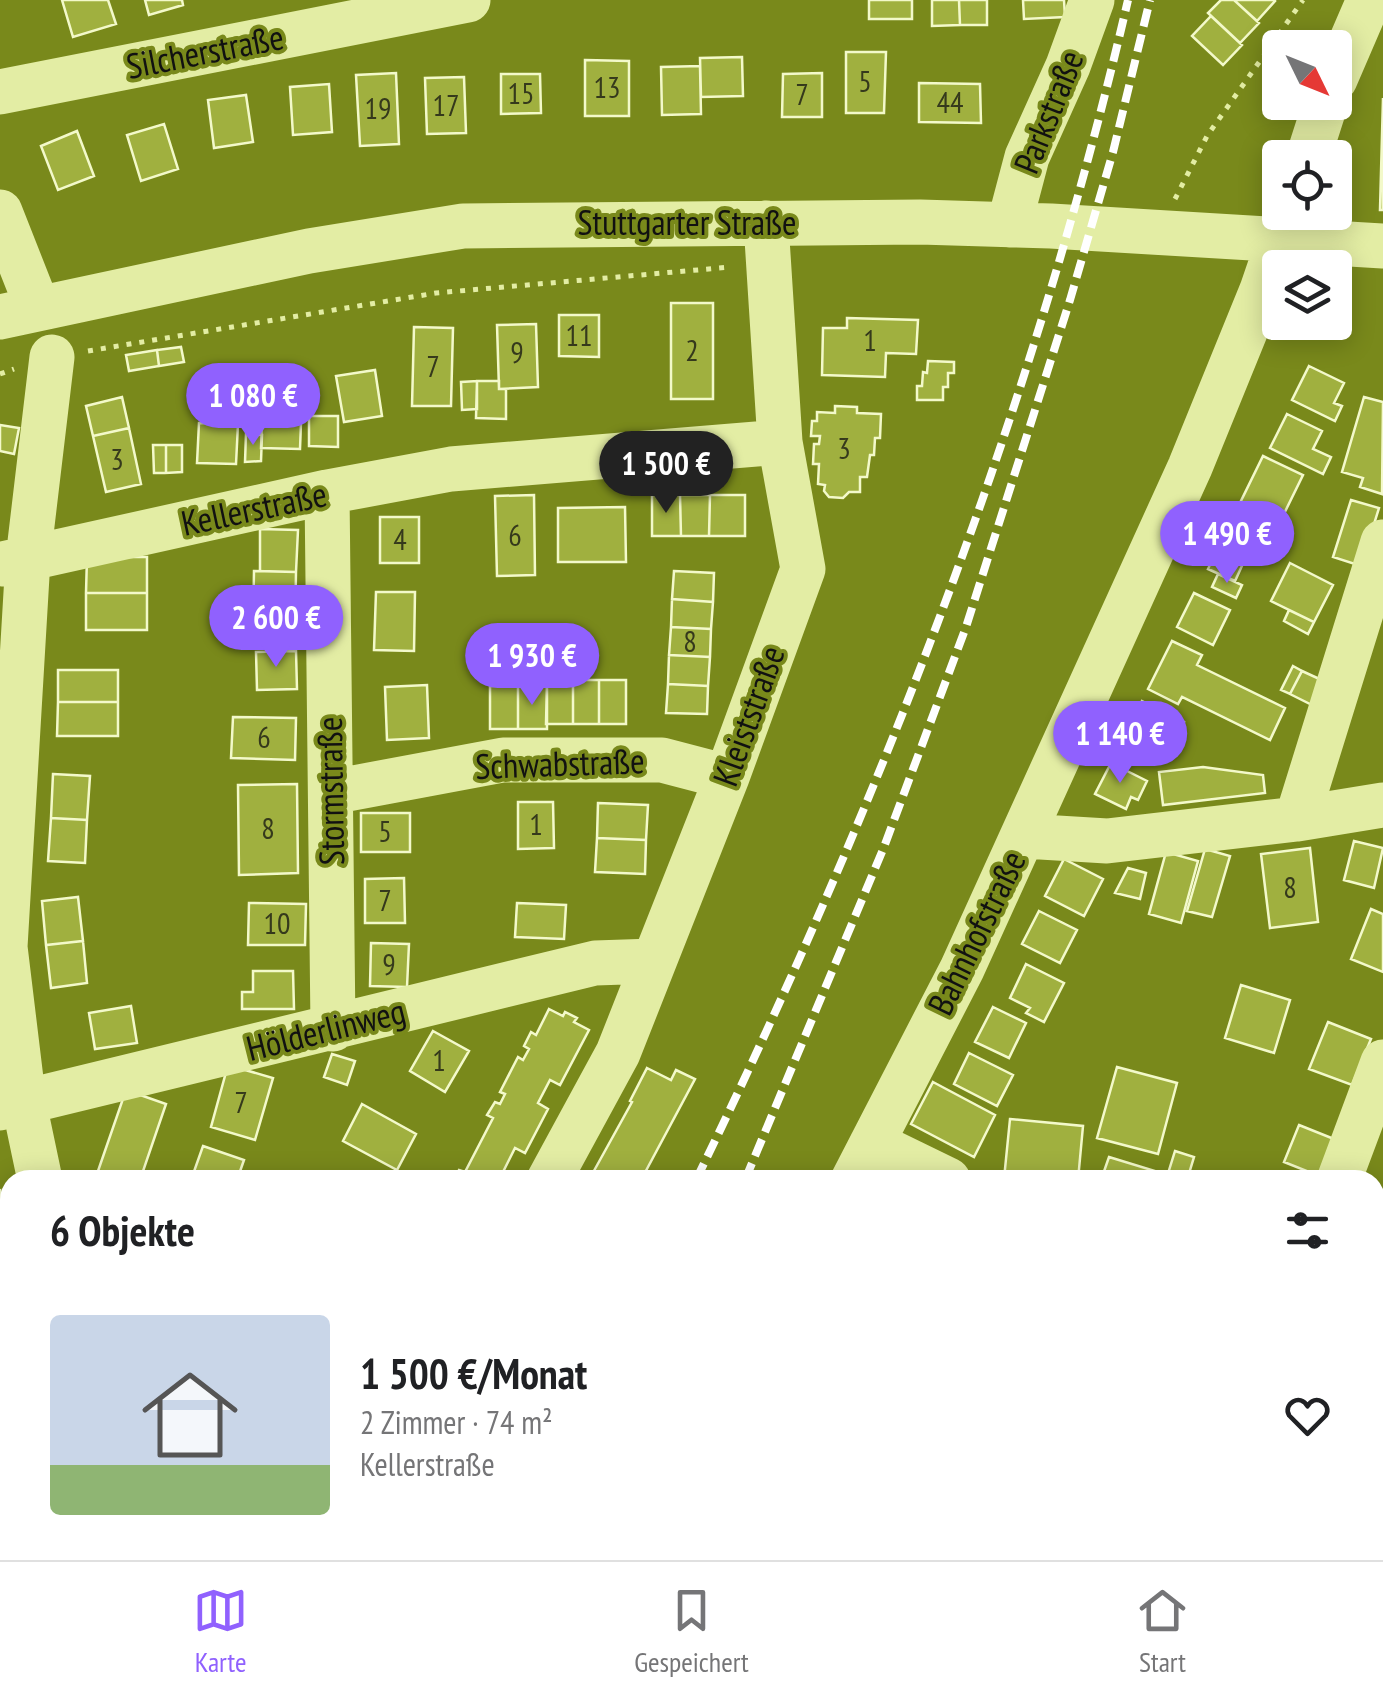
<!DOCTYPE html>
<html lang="de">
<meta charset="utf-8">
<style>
body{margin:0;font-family:"PT Sans Narrow",sans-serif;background:#f6f6f6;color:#202124;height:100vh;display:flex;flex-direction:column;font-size:38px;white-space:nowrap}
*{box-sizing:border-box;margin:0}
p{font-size:32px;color:#757577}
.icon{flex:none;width:55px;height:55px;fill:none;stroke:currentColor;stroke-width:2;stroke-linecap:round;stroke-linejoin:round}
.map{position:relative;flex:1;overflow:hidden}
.details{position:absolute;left:0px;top:1170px;width:1385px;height:390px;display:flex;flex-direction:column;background:#fff;border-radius:30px 30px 0 0;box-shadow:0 5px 25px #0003}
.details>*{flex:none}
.needle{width:65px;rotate:133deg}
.controls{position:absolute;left:1262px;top:30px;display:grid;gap:20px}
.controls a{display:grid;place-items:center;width:90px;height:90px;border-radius:10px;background:#fff;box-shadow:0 5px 25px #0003;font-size:50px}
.price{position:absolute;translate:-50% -85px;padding:0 22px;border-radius:35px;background:#9061fe;color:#fff;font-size:32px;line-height:65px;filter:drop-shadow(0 2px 5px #0008)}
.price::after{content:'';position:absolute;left:50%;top:60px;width:30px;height:22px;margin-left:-15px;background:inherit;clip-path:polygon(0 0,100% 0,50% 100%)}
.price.selected{background:#222;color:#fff}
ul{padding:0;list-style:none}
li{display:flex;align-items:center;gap:30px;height:250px;padding:0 50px}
li span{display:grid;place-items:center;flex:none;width:280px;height:200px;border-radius:10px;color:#555}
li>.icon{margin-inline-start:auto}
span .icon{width:120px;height:120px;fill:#fffc;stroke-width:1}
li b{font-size:42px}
h2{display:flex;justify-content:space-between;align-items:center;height:120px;padding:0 50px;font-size:42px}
.menu{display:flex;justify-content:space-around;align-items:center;height:140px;border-top:2px solid #e0e0e0;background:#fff;font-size:28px;color:#757577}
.menu a{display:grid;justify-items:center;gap:5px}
.menu .selected{color:#9061fe}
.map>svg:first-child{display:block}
</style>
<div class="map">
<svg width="1383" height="1560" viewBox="0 0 1383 1560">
<rect width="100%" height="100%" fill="#79891b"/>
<path fill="#a0b03f" stroke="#f3f9ca" stroke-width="2.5" d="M62,0H108L116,24L73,37Z
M145,0H182L183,5L149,15Z
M869,0H912V19H869Z
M932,0H959L960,25L932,26Z
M959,0H987V25H960Z
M1023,0H1064L1065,17L1024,19Z
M1221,0H1234L1259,23L1240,43L1208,13Z
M1234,0H1274L1275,1L1257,21Z
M1211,16L1242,45L1223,65L1192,36Z
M846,52H886L884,113H846Z
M742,57L743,96L701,97L700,58Z
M585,60L629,61V116H585Z
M700,66L701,114L662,115L661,67Z
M396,73L399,144L360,146L356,75Z
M822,73V117H782L783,74Z
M501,74H540L541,113L501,114Z
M464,77L466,133L427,134L425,78Z
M919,83L980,84L981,123L919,122Z
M329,84L332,132L293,135L290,87Z
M246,95L253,142L214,148L208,100Z
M1383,98V210H1380Z
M164,124L178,169L141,181L127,135Z
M77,131L94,176L58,190L41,146Z
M671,303H713V399H671Z
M559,315H599V357L559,356Z
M847,318L918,320L916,354L886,353L885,377L822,375L823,328H847Z
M536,324L538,387L499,389L497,325Z
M414,327L453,328L451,406H412Z
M181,347L184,362L159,366L157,350Z
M157,350L159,366L129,371L126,355Z
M928,361L954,362V373H948V387H943V400H917V386H922L923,372L927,373Z
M1309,366L1344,383L1334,403L1342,406L1335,421L1292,400Z
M375,370L382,416L344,422L336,376Z
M477,381H499V389H506V419L476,418Z
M477,381V409L462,410L461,382Z
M263,395L302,396L300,449L261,448Z
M122,397L129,428L93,436L86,406Z
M1364,397L1383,402L1382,494L1360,487L1363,478L1342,472Z
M835,406L857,407V413L881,414L880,438H875L874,455H870L867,477H860V492H849L843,498L829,497L824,491L825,485L818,484L819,464H813L814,444H819L820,436H811L812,421H817V412L835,413Z
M1287,414L1322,431L1313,449L1331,457L1323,474L1270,448Z
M309,416H338V447L309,446Z
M199,423L238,424L236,464L197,463Z
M0,425L19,428L14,454L0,451Z
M129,428L141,484L106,492L93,436Z
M246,434L262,435L261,461L245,462Z
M153,445H166V473H154Z
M166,445H182V472L166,473Z
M1263,456L1303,475L1279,524L1239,505Z
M534,495L535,575L497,576L495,496Z
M652,495H680L681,536H652Z
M680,495H710L709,536H681Z
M710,495H745V536H709Z
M1351,500L1379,508L1361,566L1333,557Z
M625,507L626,562H558V508Z
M380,517H419V563H380Z
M260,529L298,530L296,572L260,571Z
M1225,532L1252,544L1235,581L1208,569Z
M87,557H147V593H86Z
M1290,563L1333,585L1314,622L1271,601Z
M254,571L296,572L295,626H253Z
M674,571L714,573L713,602L672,599Z
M1218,574L1242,585L1236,598L1212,587Z
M376,592H415L414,651L374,650Z
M86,593H147V630H86Z
M1194,593L1230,610L1213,645L1177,627Z
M672,599L713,602L711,629L671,627Z
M1289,610L1314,622L1308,634L1284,621Z
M671,627L711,629L710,657L669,655Z
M1172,641L1202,655L1197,665L1285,708L1270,740L1182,697L1178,704L1148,689Z
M296,651L297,689L257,690L256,652Z
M669,655L710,657L708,686L668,684Z
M1293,666L1302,671L1290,694L1281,690Z
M58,670H118V702H58Z
M1302,671L1326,682L1318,708L1290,694Z
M547,680H573V724H546Z
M573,680H599V724H573Z
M599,680H626V724H599Z
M668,684L708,686L707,714L666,713Z
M427,685L429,738L387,740L385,687Z
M490,686H518V729H490Z
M518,686H547V729H518Z
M1142,701L1184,722L1177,737L1169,733L1160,751L1125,734Z
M58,702H118V736H57Z
M233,717L296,718L295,760L231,758Z
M1111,763L1147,781L1138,800L1131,797L1126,809L1095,794Z
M1203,767L1263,775L1265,793L1163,805L1159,772Z
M53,774L90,776L87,820L51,818Z
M297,784L298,873L239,875L238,785Z
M518,802H553L554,848L518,849Z
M598,803L648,805L646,840L597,838Z
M361,813H410V852H361Z
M51,818L87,820L85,863L48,861Z
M597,838L646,840L645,874L595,872Z
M1354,841L1383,848L1374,888L1344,880Z
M1310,848L1318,922L1270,928L1261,854Z
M1205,849L1230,856L1212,917L1187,911Z
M1166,852L1198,861L1181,923L1149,914Z
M1064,859L1103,879L1084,916L1045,896Z
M1128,868L1146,873L1140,899L1115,893Z
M404,878L405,923H365V879Z
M78,897L83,941L46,945L42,901Z
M249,903L306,904L305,945H248Z
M517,903L566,905L564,939L515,937Z
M1371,909L1383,914V972L1351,959Z
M1039,911L1077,930L1060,963L1022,944Z
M83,941L87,983L51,988L46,945Z
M371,943L409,944L407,987L370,986Z
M1026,964L1064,983L1044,1022L1026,1013L1030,1008L1010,998Z
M253,971H293L294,1009H242V992H253Z
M1241,985L1290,1000L1274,1053L1225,1038Z
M131,1006L137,1043L95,1049L89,1013Z
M993,1007L1026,1023L1009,1058L975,1042Z
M549,1009L563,1016L565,1012L577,1018L574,1022L589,1030L560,1085L550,1080L538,1103L548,1109L525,1153L515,1148L503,1172L512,1177L511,1180H454L459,1170L465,1172L493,1118L487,1115L495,1102L500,1104L505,1094L500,1092L518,1057L523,1060L529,1049L524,1046L531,1032L536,1035Z
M1328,1022L1371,1039L1352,1085L1309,1069Z
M433,1031L469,1051L445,1092L410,1071Z
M969,1053L1013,1075L997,1106L954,1084Z
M332,1054L355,1061L347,1085L324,1077Z
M228,1065L273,1078L255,1140L211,1127Z
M1117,1067L1177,1083L1158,1154L1097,1138Z
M647,1068L671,1080L676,1070L695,1079L641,1180H595L590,1178L632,1102L630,1101Z
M933,1082L995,1115L974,1157L911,1124Z
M126,1090L166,1104L140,1180H124L98,1171Z
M362,1104L416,1134L397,1170L343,1141Z
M1010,1119L1083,1126L1078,1180L1004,1179Z
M1299,1125L1334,1139L1319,1176L1284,1162Z
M203,1146L244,1160L237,1180H191Z
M1175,1151L1194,1157L1187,1180H1166Z
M1109,1157L1155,1171L1152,1180H1101Z
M0,1189L6,1223L0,1224Z
M1383,1199V1342L1375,1338V1219Z
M0,1324L10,1330V1550H28L22,1560H0Z
M1383,1437V1560H1353L1357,1550H1375V1506L1383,1487L1375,1484V1457Z
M143,1550H217L212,1560H150L141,1555Z
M267,1550H343L337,1560H262Z
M726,1550H757L778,1560H722Z
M825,1550H960L955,1560H846Z
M1119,1550H1139L1158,1558L1115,1560Z"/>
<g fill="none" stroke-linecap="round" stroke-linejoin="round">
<path stroke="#e3eda4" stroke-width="5" stroke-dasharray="5 8" stroke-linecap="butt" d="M1175,199L1207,136L1303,0
M88,351L436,293L731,267
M0,374L14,369"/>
<path stroke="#e3eda4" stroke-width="45" d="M1335,79L1369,0
M0,92L468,0
M1308,158L1326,102
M0,212L37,306
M1009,225L1027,157L1068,66L1092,0
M0,317L309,251L463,226L920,222L1051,226L1383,246
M327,492L333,1029
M3,564L327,492L451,469L780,442
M332,792L503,760H662L727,777
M1297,819L1383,542
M1024,836L1107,841L1297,819L1383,805
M0,1108L595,963L654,961
M872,1143L948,1180
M40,1180L24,1104L5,947L28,559L52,357
M549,1180L618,1053L727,777L803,569L780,442L766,223
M853,1180L962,969L1190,467L1262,290L1288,214
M1339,1180L1383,1062
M0,1266L10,1264
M1375,1380L1383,1383
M61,1560L67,1550
M234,1560L239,1550
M393,1560L398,1550
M667,1560L672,1550
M1198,1560L1202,1550"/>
<path stroke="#fff" stroke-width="8" stroke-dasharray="18 8" stroke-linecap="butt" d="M696,1180C880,802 1033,410 1128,0
M745,1180L884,847L966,627L1070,300L1113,152L1150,0
M511,1560L516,1550
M565,1560L570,1550"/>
</g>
<g text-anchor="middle" stroke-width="8" stroke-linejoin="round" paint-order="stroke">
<g font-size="30" fill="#35391c">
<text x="865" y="92">5</text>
<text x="607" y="98">13</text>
<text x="521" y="104">15</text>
<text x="802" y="105">7</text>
<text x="950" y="113">44</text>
<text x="446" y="116">17</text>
<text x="378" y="119">19</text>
<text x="579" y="346">11</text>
<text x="870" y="351">1</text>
<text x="692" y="361">2</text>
<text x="517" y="363">9</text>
<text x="433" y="377">7</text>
<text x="844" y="459">3</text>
<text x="117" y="470">3</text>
<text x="515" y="546">6</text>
<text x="400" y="550">4</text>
<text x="690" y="652">8</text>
<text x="264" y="748">6</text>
<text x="536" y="835">1</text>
<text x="268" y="839">8</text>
<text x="385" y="842">5</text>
<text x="1290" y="898">8</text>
<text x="385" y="911">7</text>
<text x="277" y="934">10</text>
<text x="389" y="975">9</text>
<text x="439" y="1071">1</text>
<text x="241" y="1113">7</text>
</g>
<g font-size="35" fill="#111" stroke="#79891b">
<text transform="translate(205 52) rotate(-11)" y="12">Silcherstraße</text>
<text transform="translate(1049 112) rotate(-68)" y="12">Parkstraße</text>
<text x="687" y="235">Stuttgarter Straße</text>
<text transform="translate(254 509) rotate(-12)" y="12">Kellerstraße</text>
<text transform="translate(749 716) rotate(-70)" y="12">Kleiststraße</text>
<text transform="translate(560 764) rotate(-2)" y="12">Schwabstraße</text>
<text transform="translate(331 791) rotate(-91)" y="12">Stormstraße</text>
<text transform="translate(977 933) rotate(-64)" y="12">Bahnhofstraße</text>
<text transform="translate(326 1030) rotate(-14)" y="12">Hölderlinweg</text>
</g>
</g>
</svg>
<div class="controls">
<a><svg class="needle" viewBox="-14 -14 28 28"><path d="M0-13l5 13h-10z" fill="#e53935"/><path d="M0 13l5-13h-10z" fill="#757577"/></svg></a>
<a><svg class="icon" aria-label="locate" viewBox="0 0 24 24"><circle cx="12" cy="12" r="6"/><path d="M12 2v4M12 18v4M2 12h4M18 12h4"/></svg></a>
<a><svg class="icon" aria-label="layers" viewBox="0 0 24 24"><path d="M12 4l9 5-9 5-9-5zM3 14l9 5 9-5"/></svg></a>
</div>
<b class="price" style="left:253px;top:448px">1 080 €</b>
<b class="price selected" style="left:666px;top:516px">1 500 €</b>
<b class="price" style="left:1227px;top:586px">1 490 €</b>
<b class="price" style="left:276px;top:670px">2 600 €</b>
<b class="price" style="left:532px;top:708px">1 930 €</b>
<b class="price" style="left:1120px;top:786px">1 140 €</b>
<section class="details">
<h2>6 Objekte<svg class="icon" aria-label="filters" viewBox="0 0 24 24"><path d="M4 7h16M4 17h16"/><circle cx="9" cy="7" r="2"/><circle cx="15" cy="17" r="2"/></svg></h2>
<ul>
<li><span style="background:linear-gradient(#c9d6e8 75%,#8fb573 0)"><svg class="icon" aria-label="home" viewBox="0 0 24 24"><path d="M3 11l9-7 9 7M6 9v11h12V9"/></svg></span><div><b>1 500 €/Monat</b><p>2 Zimmer · 74 m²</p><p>Kellerstraße</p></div><svg class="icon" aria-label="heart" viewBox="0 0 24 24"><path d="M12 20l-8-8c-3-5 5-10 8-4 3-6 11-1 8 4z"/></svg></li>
</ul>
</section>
</div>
<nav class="menu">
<a class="selected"><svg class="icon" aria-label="map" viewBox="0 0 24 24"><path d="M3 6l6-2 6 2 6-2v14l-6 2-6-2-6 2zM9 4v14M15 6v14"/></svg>Karte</a>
<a><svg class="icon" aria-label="saved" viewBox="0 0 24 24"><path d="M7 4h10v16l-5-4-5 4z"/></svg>Gespeichert</a>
<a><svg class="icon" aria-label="home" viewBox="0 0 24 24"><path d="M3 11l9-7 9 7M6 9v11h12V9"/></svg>Start</a>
</nav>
